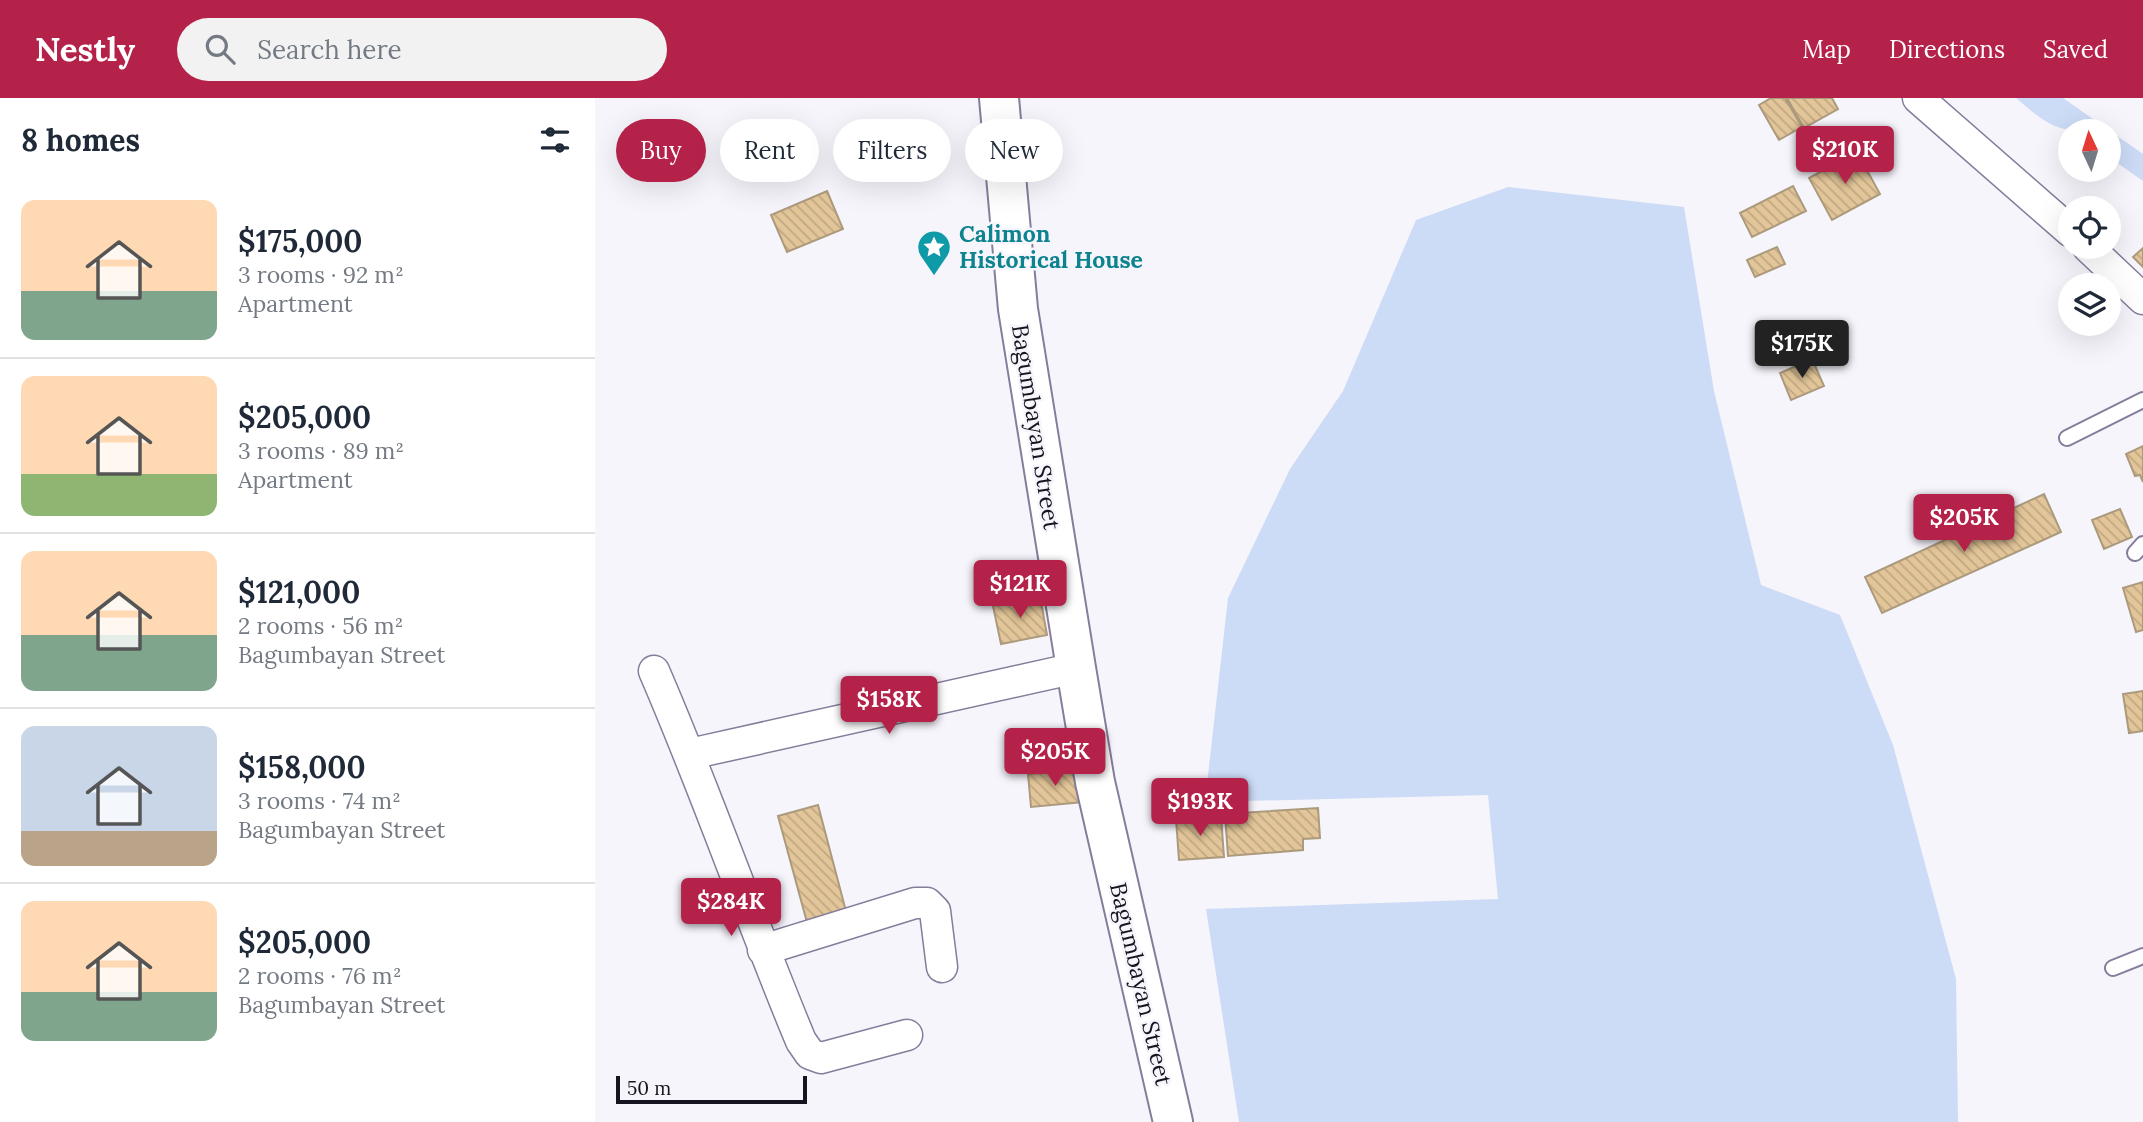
<!DOCTYPE html>
<meta charset="utf-8">
<style>
body{margin:0;font-family:Lora,serif;background:#f2f2f3;color:#1f2937;height:100vh;display:flex;flex-direction:column;font-size:26px;white-space:nowrap}
*{box-sizing:border-box;margin:0}
p{font-size:23px;color:#747a83}
.icon{flex:none;width:38px;height:38px;fill:none;stroke:currentColor;stroke-width:2;stroke-linecap:round;stroke-linejoin:round}
.map{position:relative;flex:1;overflow:hidden}
.drawer{display:flex;flex-direction:column;background:#fff;width:595px}
.drawer>*{flex:none}
.banner{position:absolute;left:21px;top:21px;width:665px;height:63px;display:flex;gap:14px}
.needle{width:46px;rotate:356deg}
.buttons{position:absolute;left:1463px;top:21px;display:grid;gap:14px}
.buttons a{display:grid;place-items:center;width:63px;height:63px;border-radius:50%;background:#fff;box-shadow:0 7px 28px #0002;font-size:35px}
.scale{position:absolute;left:21px;bottom:18px;width:191px;box-sizing:border-box;padding-left:7px;border:4px solid #17141f;border-top:0;font-size:19px;line-height:24px;white-space:nowrap;color:#17141f;-webkit-text-stroke:5px #f7f5fc;paint-order:stroke}
.price{position:absolute;translate:-50% -60px;padding:0 16px;border-radius:7px;background:#b42249;color:#fff;font-size:23px;line-height:46px;filter:drop-shadow(0 2px 4px #0008)}
.price::after{content:'';position:absolute;left:50%;top:42px;width:21px;height:16px;margin-left:-10px;background:inherit;clip-path:polygon(0 0,100% 0,50% 100%)}
.price.current{background:#222;color:#fff}
ul{padding:0;list-style:none}
li{display:flex;align-items:center;gap:21px;height:175px;padding:0 21px}
li+li{border-top:2px solid #e0e1e3}
li span{display:grid;place-items:center;flex:none;width:196px;height:140px;border-radius:14px;color:#555}
li>.icon{margin-inline-start:auto}
span .icon{width:84px;height:84px;fill:#fffc;stroke-width:1}
li b{font-size:30px}
h2{display:flex;justify-content:space-between;align-items:center;height:84px;padding:0 21px;font-size:30px}
.chip{padding:0 24px;border-radius:32px;background:#fff;box-shadow:0 7px 28px #0002;font-size:24px;line-height:63px}
.chip.current{background:#b42249;color:#fff}
header{display:flex;align-items:center;gap:42px;box-sizing:border-box;height:98px;padding:0 35px;background:#b42249;color:#fff}
header strong{font-size:33px}
nav{display:flex;gap:38px;margin-inline-start:auto;font-size:24px}
.search{width:490px;height:63px;background:#f2f2f3;display:flex;align-items:center;gap:18px;box-sizing:border-box;padding:0 24px;border-radius:38px;color:#747a83;font-size:26px}
main{display:flex;flex:1;min-height:0}
.map>svg:first-child{display:block}
</style>
<header>
<strong>Nestly</strong>
<div class="search"><svg class="icon" aria-label="search" viewBox="0 0 24 24"><circle cx="10" cy="10" r="6"/><path d="M15 15l6 6"/></svg>Search here</div>
<nav><a>Map</a><a>Directions</a><a>Saved</a></nav>
</header>
<main>
<section class="drawer">
<h2>8 homes<svg class="icon" aria-label="filters" viewBox="0 0 24 24"><path d="M4 7h16M4 17h16"/><circle cx="9" cy="7" r="2"/><circle cx="15" cy="17" r="2"/></svg></h2>
<ul>
<li><span style="background:linear-gradient(#ffd9b3 65%,#7fa58c 0)"><svg class="icon" aria-label="home" viewBox="0 0 24 24"><path d="M3 11l9-7 9 7M6 9v11h12V9"/></svg></span><div><b>$175,000</b><p>3 rooms · 92 m²</p><p>Apartment</p></div></li>
<li><span style="background:linear-gradient(#ffd9b3 70%,#8fb573 0)"><svg class="icon" aria-label="home" viewBox="0 0 24 24"><path d="M3 11l9-7 9 7M6 9v11h12V9"/></svg></span><div><b>$205,000</b><p>3 rooms · 89 m²</p><p>Apartment</p></div></li>
<li><span style="background:linear-gradient(#ffd9b3 60%,#7fa58c 0)"><svg class="icon" aria-label="home" viewBox="0 0 24 24"><path d="M3 11l9-7 9 7M6 9v11h12V9"/></svg></span><div><b>$121,000</b><p>2 rooms · 56 m²</p><p>Bagumbayan Street</p></div></li>
<li><span style="background:linear-gradient(#c9d6e8 75%,#b9a48a 0)"><svg class="icon" aria-label="home" viewBox="0 0 24 24"><path d="M3 11l9-7 9 7M6 9v11h12V9"/></svg></span><div><b>$158,000</b><p>3 rooms · 74 m²</p><p>Bagumbayan Street</p></div></li>
<li><span style="background:linear-gradient(#ffd9b3 65%,#7fa58c 0)"><svg class="icon" aria-label="home" viewBox="0 0 24 24"><path d="M3 11l9-7 9 7M6 9v11h12V9"/></svg></span><div><b>$205,000</b><p>2 rooms · 76 m²</p><p>Bagumbayan Street</p></div></li>
</ul>
</section>
<div class="map">
<svg width="1548" height="1024" viewBox="0 0 1548 1024">
<defs>
<pattern id="building-back-hatch" width="6" height="6" patternUnits="userSpaceOnUse" patternTransform="scale(1.75)"><rect width="6" height="6" fill="#e2c598"/><path d="M-1 5l2 2M0 0l6 6M5-1l2 2" fill="none" stroke="#c1a883"/></pattern>
</defs>
<rect width="100%" height="100%" fill="#f7f5fc"/>
<path fill="#ccdbf6" d="M1421,0H1468L1548,56V83L1514,59V33C1465,33 1460,34 1421,0Z
M913,89L1089,109L1119,293L1166,487L1245,517L1298,647L1361,881L1363,1024H644L611,811L903,801L893,697L610,704L633,500L695,371L748,293L821,122Z"/>
<path fill="url(#building-back-hatch)" stroke="#ac9a7d" stroke-width="2" d="M1176,0H1190L1207,29L1184,42L1164,7Z
M1192,0H1237L1243,11L1209,30Z
M1262,54L1285,96L1237,122L1214,80Z
M1198,88L1211,113L1157,139L1145,115Z
M232,93L248,131L192,154L176,117Z
M1182,149L1190,166L1160,179L1152,162Z
M1548,150V169L1538,159Z
M1217,261L1229,288L1196,302L1185,275Z
M1548,348V384L1545,377L1540,378L1531,356Z
M1449,396L1466,434L1287,515L1270,479Z
M1525,411L1537,439L1509,451L1497,422Z
M1548,484V532L1541,534L1528,490Z
M445,498L452,537L406,546L398,508Z
M1548,593V633L1534,635L1528,596Z
M485,672L488,704L436,709L433,676Z
M223,707L252,817L213,828L183,718Z
M723,710L725,740L708,741V752L633,758L630,716Z
M626,718L629,759L584,762L581,721Z"/>
<g fill="none" stroke-linecap="round" stroke-linejoin="round">
<g stroke="#857d9b" stroke-width="18">
<path id="service" d="M1472,340L1548,302
M1540,455L1548,446
M1518,870L1548,858"/>
</g>
<g stroke="#857d9b" stroke-width="33">
<path id="minor" d="M1323,0L1475,133
M1493,149L1548,201
M59,573C112,695 155,821 206,943L215,956L226,960L312,937
M95,656L481,570
M168,852L320,805H332L340,813L347,869"/>
</g>
<g stroke="#857d9b" stroke-width="42">
<path id="secondary" d="M404,0L423,211L481,570L500,684L578,1024"/>
</g>
<use href="#service" stroke="#fff" stroke-width="14"/>
<use href="#minor" stroke="#fff" stroke-width="30"/>
<use href="#secondary" stroke="#fff" stroke-width="38"/>
</g>
<defs>
<g id="sight-pin" transform="scale(1.75)"><path d="M0 17L-7.5 6A9.5 9.5 0 1 1 7.5 6Z" fill="#0f9aa8" stroke="#f7f5fc"/><path d="M0-6L1.8-2.2L6-1.7L2.9 1.2L3.7 5.4L0 3.3L-3.7 5.4L-2.9 1.2L-6-1.7L-1.8-2.2Z" fill="#fff"/></g>
</defs>
<g fill-rule="evenodd">
<use href="#sight-pin" x="339" y="149"/>
</g>
<g text-anchor="middle" stroke-width="5" stroke-linejoin="round" paint-order="stroke">
<g font-size="23" font-weight="bold" fill="#0d838f" stroke="#f7f5fc" text-anchor="start">
<text x="364" y="144">Calimon<tspan x="364" dy="26">Historical House</tspan></text>
</g>
<g font-size="23" fill="#17141f" stroke="#f7f5fc">
<text transform="translate(441 329) rotate(81)" y="8">Bagumbayan Street</text>
<text transform="translate(546 886) rotate(77)" y="8">Bagumbayan Street</text>
</g>
</g>
</svg>
<div class="buttons">
<a><svg class="needle" viewBox="-14 -14 28 28"><path d="M0-13l5 13h-10z" fill="#e53935"/><path d="M0 13l5-13h-10z" fill="#747a83"/></svg></a>
<a><svg class="icon" aria-label="locate" viewBox="0 0 24 24"><circle cx="12" cy="12" r="6"/><path d="M12 2v4M12 18v4M2 12h4M18 12h4"/></svg></a>
<a><svg class="icon" aria-label="layers" viewBox="0 0 24 24"><path d="M12 4l9 5-9 5-9-5zM3 14l9 5 9-5"/></svg></a>
</div>
<div class="scale">50 m</div>
<b class="price" style="left:1250px;top:88px">$210K</b>
<b class="price current" style="left:1207px;top:282px">$175K</b>
<b class="price" style="left:1369px;top:456px">$205K</b>
<b class="price" style="left:425px;top:522px">$121K</b>
<b class="price" style="left:294px;top:638px">$158K</b>
<b class="price" style="left:460px;top:690px">$205K</b>
<b class="price" style="left:605px;top:740px">$193K</b>
<b class="price" style="left:136px;top:840px">$284K</b>
<div class="banner">
<a class="chip current">Buy</a>
<a class="chip">Rent</a>
<a class="chip">Filters</a>
<a class="chip">New</a>
</div>
</div>
</main>
